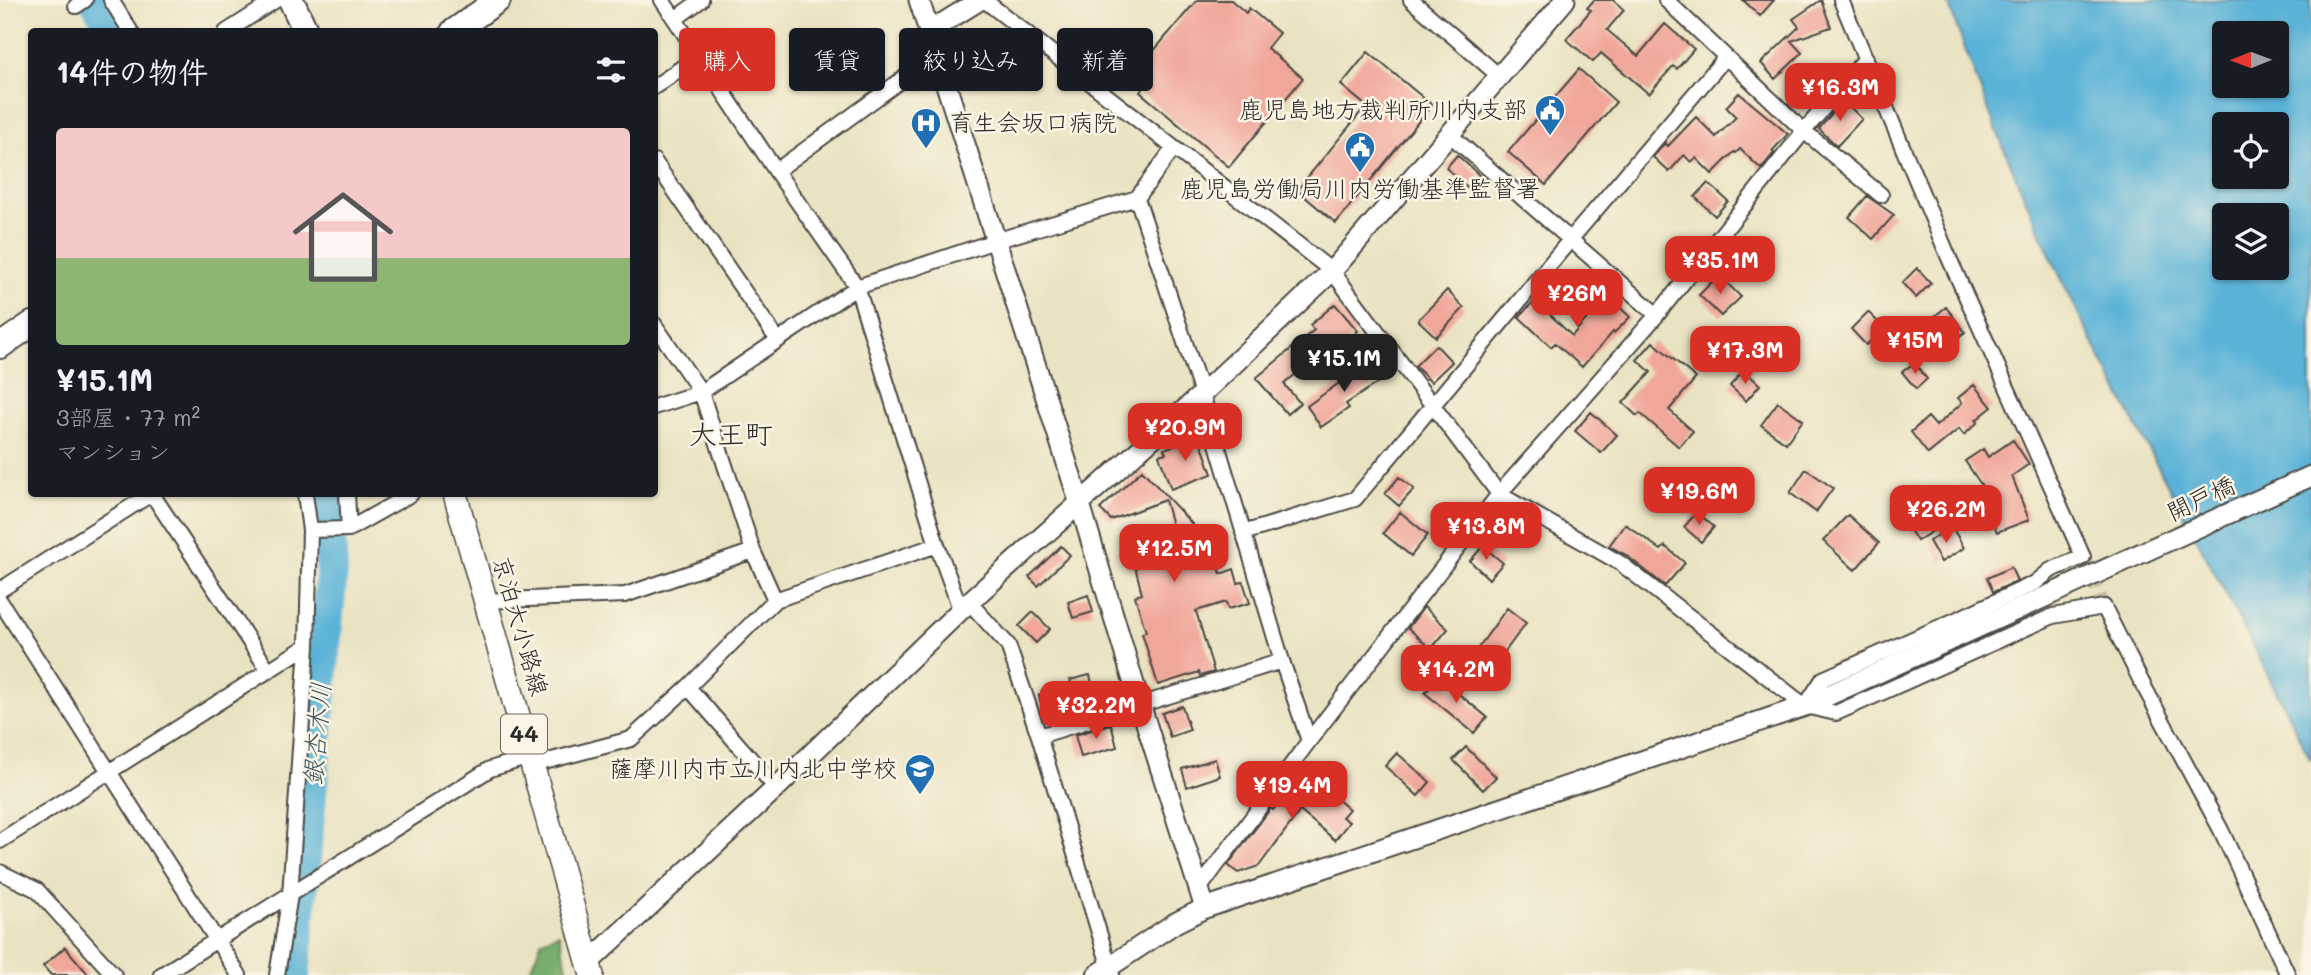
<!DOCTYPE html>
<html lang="ja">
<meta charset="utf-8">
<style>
body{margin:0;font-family:Mali,"Klee One",sans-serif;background:#242831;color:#f1f3f6;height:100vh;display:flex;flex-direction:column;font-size:26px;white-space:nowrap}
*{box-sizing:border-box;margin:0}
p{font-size:23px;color:#9ea1a6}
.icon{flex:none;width:38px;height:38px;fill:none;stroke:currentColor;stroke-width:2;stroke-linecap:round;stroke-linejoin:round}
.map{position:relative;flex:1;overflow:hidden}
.side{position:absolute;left:28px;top:28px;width:630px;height:469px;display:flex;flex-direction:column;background:#171b24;border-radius:7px;box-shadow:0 2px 5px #0004}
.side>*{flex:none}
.top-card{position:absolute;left:679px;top:28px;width:665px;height:63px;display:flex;gap:14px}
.needle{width:46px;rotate:269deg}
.fabs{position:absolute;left:2212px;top:21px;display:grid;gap:14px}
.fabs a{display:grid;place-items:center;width:77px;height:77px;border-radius:7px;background:#171b24;box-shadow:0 2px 5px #0004;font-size:35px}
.price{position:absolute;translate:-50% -60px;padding:0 16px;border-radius:14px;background:#d93025;color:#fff;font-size:23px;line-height:46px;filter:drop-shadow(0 2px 4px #0008)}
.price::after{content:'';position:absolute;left:50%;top:42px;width:21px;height:16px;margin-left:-10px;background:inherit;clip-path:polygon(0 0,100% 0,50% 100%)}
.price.on{background:#222;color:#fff}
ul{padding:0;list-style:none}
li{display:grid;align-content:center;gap:14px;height:371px;padding:0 28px}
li+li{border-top:2px solid #363941}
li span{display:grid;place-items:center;height:217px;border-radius:7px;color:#555}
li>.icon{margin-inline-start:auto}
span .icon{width:126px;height:126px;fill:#fffc;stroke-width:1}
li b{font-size:30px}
h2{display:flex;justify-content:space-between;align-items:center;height:84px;padding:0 28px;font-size:30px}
.tag{padding:0 24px;border-radius:7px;background:#171b24;box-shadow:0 2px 5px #0004;font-size:24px;line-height:63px}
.tag.on{background:#d93025;color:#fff}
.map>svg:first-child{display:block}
</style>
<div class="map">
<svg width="2311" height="975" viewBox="0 0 2311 975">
<rect width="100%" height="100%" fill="#fcf5e5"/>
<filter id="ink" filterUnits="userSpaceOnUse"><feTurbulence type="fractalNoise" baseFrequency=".0143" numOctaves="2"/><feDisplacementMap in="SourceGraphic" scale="14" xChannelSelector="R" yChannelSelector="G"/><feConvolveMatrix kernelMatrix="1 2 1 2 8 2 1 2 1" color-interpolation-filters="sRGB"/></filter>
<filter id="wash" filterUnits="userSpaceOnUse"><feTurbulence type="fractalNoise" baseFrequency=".00686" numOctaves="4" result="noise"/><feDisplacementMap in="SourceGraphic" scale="28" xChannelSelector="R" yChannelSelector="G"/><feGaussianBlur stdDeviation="1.57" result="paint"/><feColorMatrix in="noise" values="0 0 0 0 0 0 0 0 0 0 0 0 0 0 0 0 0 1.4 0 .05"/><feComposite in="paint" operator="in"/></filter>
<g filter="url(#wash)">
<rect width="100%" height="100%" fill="#eae3c2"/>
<path fill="#76ae6c" stroke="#506c4c" stroke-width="2" d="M559,933L569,975H528L542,940Z"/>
<path fill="#5ab2d7" stroke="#426e81" stroke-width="2" fill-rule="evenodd" d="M1947,0H2311V761C2240,614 2159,473 2085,327C2032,222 1987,111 1947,0ZM2224,33H2277V86H2224ZM2224,124H2277V177H2224ZM2224,215H2277V268H2224Z"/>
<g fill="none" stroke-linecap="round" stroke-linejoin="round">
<path stroke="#5ab2d7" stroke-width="32" d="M95,0L115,32
M294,975L332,570L327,494"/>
</g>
<g id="blocks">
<path fill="#f0a699" d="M1197,0H1231L1246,13L1249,8L1279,33L1267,48L1303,78L1229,167L1140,92L1146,84L1134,74Z
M1594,0H1613L1624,10L1607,30L1638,56L1665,24L1694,49L1677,69L1673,66L1649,94L1601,53L1593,62L1566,39L1591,10L1587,8Z
M1743,0H1774L1760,16Z
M1821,0L1831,27L1791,41L1802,53L1775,79L1761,63L1799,27L1793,19Z
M1368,52L1432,105L1336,223L1297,190L1366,106L1341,85Z
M1579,69L1616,102L1546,185L1508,152Z
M1739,93L1788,134L1772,151L1774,153L1761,169L1740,149L1736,153L1734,152L1712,174L1696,158L1691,162L1684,155L1669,172L1653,157L1665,143L1668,146L1696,117L1716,137L1736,117L1726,107Z
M1843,100L1862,119L1837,146L1819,129Z
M1457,155L1479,175L1467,187L1446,168Z
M1708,183L1728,201L1715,216L1695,197Z
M1867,196L1894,215L1873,239L1849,217Z
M1917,268L1931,283L1916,298L1902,283Z
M1719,275L1741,297L1721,316L1699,295Z
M1447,290L1464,308L1436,337L1418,320Z
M1607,295L1630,317L1614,333L1613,332L1582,367L1555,343L1551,347L1519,317L1535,300L1572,336Z
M1335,304L1358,331L1333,353L1328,346L1284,384L1300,403L1287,414L1256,378L1314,330L1310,325Z
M1946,307L1965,332L1949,344L1930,320Z
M1868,312L1884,328L1866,345L1851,329Z
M1653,342L1696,378L1669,410L1693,431L1679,447L1640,413L1637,416L1623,403L1651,372L1637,360Z
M1436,345L1452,362L1431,382L1415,366Z
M1370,361L1383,379L1346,404L1349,408L1321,427L1307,406Z
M1914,363L1927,379L1916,389L1902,372Z
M1744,370L1760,385L1746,401L1730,386Z
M1974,385L1992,407L1976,420L1978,422L1964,435L1959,429L1928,454L1911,432L1928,417L1936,426L1962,403L1958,398Z
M1778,402L1803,420L1786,443L1761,425Z
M1591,412L1617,435L1601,453L1575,431Z
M1199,437L1212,474L1171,489L1159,455L1166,453L1164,449Z
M2013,440L2029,464L2012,476L2029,520L1997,532L1985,502L1991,499L1965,461L1983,449L1988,457Z
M1806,469L1833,488L1816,512L1790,493Z
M1142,470L1193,525L1198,540L1210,536L1221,574L1234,569L1238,583L1243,582L1250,603L1228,609L1226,602L1196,611L1214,672L1200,676L1199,672L1158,685L1142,633L1146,632L1135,596L1142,594L1129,542L1173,529L1165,500L1111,520L1100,509Z
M1399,477L1414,489L1399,506L1385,494Z
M1400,512L1428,535L1411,556L1383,533Z
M1697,512L1714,527L1701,542L1684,527Z
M1925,512L1936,529L1917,541L1906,523Z
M1848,515L1879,543L1855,570L1823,541Z
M1625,524L1661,550L1665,546L1685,563L1665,586L1626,555L1609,546Z
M1952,527L1964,548L1941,562L1929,541Z
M1061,546L1070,555L1038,586L1029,577Z
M1483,546L1503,563L1489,579L1470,561Z
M2011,567L2017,581L1993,592L1987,578Z
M1088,595L1093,612L1073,618L1068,602Z
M1424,607L1448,629L1431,649L1408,628Z
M1507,608L1526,623L1495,665L1476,651Z
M1033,612L1050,629L1036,643L1019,626Z
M1090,675L1098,708L1046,722L1039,695L1072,685L1070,680Z
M1438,677L1487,717L1474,733L1425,693Z
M1182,706L1190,730L1170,737L1162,713Z
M1111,724L1117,747L1081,757L1075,735Z
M1466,747L1496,777L1483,790L1453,760Z
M1397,753L1430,782L1418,796L1385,766Z
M1215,759L1220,776L1187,787L1182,769Z
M1305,772L1349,809L1342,817L1349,822L1335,840L1300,811L1259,866L1238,873L1228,865L1271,808L1273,810Z
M65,947L89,975H51L43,966Z"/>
</g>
</g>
<g filter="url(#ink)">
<use href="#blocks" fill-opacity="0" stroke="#484742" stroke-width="2"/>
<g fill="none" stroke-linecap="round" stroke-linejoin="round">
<path stroke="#c4bea4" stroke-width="14" stroke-dasharray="14 7" stroke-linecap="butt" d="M2083,557L2104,607"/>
<g stroke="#484742" stroke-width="18">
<path id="minor" d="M111,0L131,32
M662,0L776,171L857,287L937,545L961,611
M984,0L1332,271L1499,494L1620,563L1805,706L1836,713L2053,616L2104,607L2140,679L2221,830L2288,975
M1411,0L1498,75
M1666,0L1804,131L1881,195
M76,6L85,0
M675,19L701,0
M226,32L276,0
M654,87L699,56
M1449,134L1657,315
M654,161L777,339
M776,171L937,54
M1137,198L1202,394L1282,661L1309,741
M654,324L701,392L753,551L775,600
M654,407L701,392L857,287L995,241L1137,198L1173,149
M152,494L269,671
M347,494L349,529
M310,530L349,529L411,494
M1243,533L1355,499L1570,240L1725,58
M0,590L151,494
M0,601L239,975
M485,601L625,595L753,551
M969,602L1008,645L1039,736L1112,975
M688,687L776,788
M1806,705L1823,679L1958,619L2035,583L2051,570L2083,557L1949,258L1841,0
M1039,736L1282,661
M533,765L631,739L688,687L775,600L937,545
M0,841L307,646
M0,872L37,890L114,975
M1199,889L1309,741L1499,494L1657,315L1804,131L1866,58
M161,975L490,769L530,757
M277,975L290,895L307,646L310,530L305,494"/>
</g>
<g stroke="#484742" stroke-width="23">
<path id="tertiary" d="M919,0L1080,504L1140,704L1205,908
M930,31L980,0
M588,963L776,788L969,602L1202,394L1332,271L1565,0
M1097,975L1175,923L1205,908L1805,706L2311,476"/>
</g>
<g stroke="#484742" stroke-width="26">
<path id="primary" d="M455,494L592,975"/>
</g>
<g stroke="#484742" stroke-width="28">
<path id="trunk" d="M291,0L306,32
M453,32L498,0
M0,346L32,324"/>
</g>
<use href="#minor" stroke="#fff" stroke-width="14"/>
<use href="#tertiary" stroke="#fff" stroke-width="19"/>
<use href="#primary" stroke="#fff" stroke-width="23"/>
<use href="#trunk" stroke="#fff" stroke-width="24"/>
</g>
</g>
<defs>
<g id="civic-pin" transform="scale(1.575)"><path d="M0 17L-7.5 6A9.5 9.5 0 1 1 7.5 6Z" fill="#1f6fb2" stroke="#fcf5e5"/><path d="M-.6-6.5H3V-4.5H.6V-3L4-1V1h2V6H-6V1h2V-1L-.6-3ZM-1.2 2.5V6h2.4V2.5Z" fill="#fff"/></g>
<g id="hospital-pin" transform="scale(1.575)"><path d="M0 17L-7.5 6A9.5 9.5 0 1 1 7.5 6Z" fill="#1f6fb2" stroke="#fcf5e5"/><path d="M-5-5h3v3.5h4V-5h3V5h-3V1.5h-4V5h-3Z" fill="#fff"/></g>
<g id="school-pin" transform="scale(1.575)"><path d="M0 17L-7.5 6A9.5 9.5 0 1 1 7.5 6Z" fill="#1f6fb2" stroke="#fcf5e5"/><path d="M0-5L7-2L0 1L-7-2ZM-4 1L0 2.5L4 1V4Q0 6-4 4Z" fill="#fff"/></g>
</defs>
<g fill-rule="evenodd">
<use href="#civic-pin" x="1550" y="110"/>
<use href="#hospital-pin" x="926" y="123"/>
<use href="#civic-pin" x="1360" y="147"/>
<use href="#school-pin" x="920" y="769"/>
</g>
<g text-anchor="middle" stroke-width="5" stroke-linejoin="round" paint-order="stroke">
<rect fill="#fcf5e5" stroke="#6a6863" stroke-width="2" x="501" y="714.5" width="46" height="39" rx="5"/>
<g font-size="23" font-weight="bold" fill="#2b2b2b">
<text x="524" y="742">44</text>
</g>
<g font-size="24" fill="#2b2b2b" stroke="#fcf5e5" text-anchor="end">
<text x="1527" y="118">鹿児島地方裁判所川内支部</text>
<text x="949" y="131" text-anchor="start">育生会坂口病院</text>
<text x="1360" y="197" text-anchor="middle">鹿児島労働局川内労働基準監督署</text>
<text x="897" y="777">薩摩川内市立川内北中学校</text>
</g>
<g font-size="24" fill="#2b2b2b" stroke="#fcf5e5">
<text transform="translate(2201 499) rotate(-25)" y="8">開戸橋</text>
<text transform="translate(520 626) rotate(74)" y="8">京泊大小路線</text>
</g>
<g font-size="26" font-style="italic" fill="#3b5a67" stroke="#fcf5e5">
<text transform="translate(317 734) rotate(-85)" y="9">銀杏木川</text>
</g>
<g font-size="28" fill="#2b2b2b" stroke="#fcf5e5">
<text x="731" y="444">大王町</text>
</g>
</g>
</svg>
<div class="fabs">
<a><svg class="needle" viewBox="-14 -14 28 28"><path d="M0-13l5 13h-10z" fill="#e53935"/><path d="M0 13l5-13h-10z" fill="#9ea1a6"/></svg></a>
<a><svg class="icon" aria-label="locate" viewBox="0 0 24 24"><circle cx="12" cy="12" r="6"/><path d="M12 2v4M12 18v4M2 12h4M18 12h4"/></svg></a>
<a><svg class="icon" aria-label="layers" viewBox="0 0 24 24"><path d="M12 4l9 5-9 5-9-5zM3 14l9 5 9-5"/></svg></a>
</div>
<b class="price" style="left:1840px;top:123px">¥16.3M</b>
<b class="price" style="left:1720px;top:296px">¥35.1M</b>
<b class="price" style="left:1577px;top:329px">¥26M</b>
<b class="price" style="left:1915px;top:376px">¥15M</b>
<b class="price" style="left:1745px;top:386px">¥17.3M</b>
<b class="price on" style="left:1344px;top:394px">¥15.1M</b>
<b class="price" style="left:1185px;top:463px">¥20.9M</b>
<b class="price" style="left:1699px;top:527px">¥19.6M</b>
<b class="price" style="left:1946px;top:545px">¥26.2M</b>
<b class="price" style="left:1486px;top:562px">¥13.8M</b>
<b class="price" style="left:1174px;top:584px">¥12.5M</b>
<b class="price" style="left:1456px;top:705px">¥14.2M</b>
<b class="price" style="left:1096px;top:741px">¥32.2M</b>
<b class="price" style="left:1292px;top:821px">¥19.4M</b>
<div class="top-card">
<a class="tag on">購入</a>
<a class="tag">賃貸</a>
<a class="tag">絞り込み</a>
<a class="tag">新着</a>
</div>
<section class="side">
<h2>14件の物件<svg class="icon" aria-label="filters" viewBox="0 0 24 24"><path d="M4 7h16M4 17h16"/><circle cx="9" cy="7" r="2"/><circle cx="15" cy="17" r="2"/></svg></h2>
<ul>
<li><span style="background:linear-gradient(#f6c9c9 60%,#8fb573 0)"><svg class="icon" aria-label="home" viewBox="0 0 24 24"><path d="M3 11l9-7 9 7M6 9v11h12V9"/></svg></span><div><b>¥15.1M</b><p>3部屋 · 77 m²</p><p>マンション</p></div></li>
</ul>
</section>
</div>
